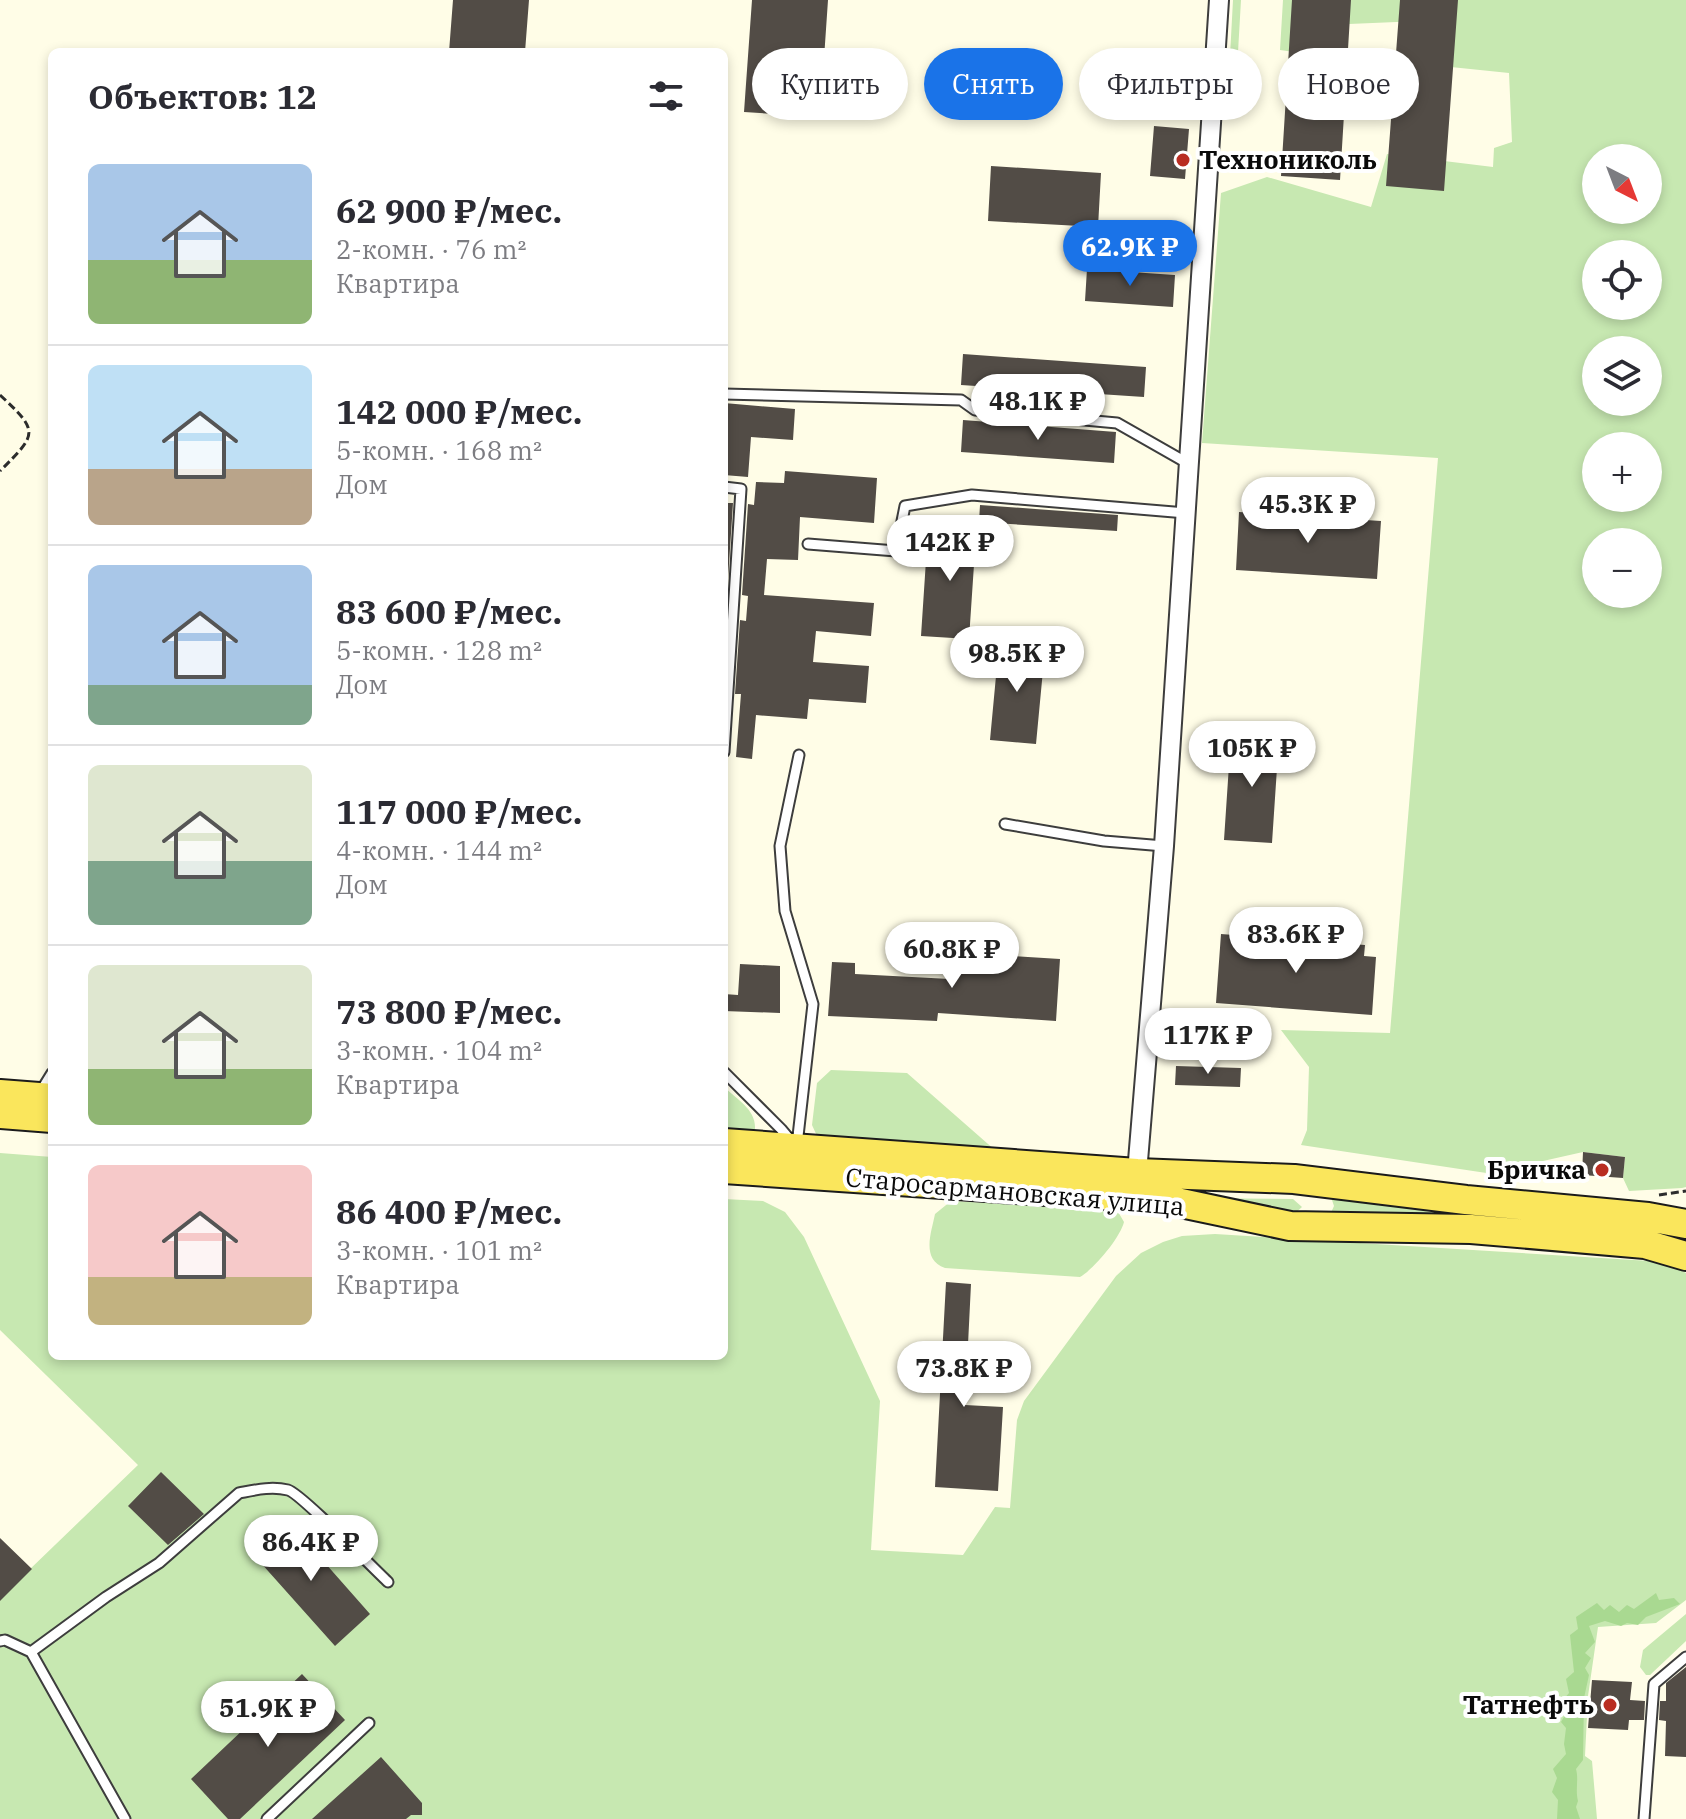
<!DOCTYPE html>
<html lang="ru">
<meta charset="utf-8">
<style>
body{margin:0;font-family:"IBM Plex Serif",serif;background:#f2f2f3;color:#2b2b33;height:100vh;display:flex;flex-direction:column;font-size:30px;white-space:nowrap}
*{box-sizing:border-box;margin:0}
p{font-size:26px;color:#7c7c81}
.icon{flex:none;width:44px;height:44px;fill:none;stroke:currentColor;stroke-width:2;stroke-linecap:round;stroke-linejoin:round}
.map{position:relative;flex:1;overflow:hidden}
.drawer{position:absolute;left:48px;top:48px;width:680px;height:1312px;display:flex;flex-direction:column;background:#fff;border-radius:12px;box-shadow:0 4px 12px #0003}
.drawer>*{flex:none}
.guide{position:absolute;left:752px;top:48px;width:760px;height:72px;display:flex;gap:16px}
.needle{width:52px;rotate:138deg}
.fabs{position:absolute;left:1582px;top:144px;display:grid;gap:16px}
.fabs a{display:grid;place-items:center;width:80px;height:80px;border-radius:50%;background:#fff;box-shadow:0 4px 12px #0003;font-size:40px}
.price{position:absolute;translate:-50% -68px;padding:0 18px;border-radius:28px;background:#fff;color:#222;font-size:26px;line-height:52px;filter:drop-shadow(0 2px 4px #0008)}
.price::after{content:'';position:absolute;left:50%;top:48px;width:24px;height:18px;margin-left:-12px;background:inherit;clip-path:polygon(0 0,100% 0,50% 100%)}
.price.on{background:#1a73e8;color:#fff}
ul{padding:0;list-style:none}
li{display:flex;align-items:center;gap:24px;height:200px;padding:0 40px}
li+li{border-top:2px solid #e1e1e2}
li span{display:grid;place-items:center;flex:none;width:224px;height:160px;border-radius:12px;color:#555}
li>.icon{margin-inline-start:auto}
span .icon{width:96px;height:96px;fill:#fffc;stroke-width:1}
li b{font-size:34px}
h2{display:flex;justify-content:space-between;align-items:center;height:96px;padding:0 40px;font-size:34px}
.pill{padding:0 28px;border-radius:36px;background:#fff;box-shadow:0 4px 12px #0003;font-size:28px;line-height:72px}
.pill.on{background:#1a73e8;color:#fff}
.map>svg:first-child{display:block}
</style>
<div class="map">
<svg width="1686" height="1819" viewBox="0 0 1686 1819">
<rect width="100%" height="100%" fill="#fffde7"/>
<path fill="#c7e8b1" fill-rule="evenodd" d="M1233,0H1241L1238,52L1230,56Z
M1283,0H1686V1187L1682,1188L1629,1191L1623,1178L1625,1157L1583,1152L1543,1161L1540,1181L1301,1145L1307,1130L1309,1067L1281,1030L1390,1033L1438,458L1202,443L1221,193L1267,177L1371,207L1387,154L1493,167L1494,148L1512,142L1509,73L1412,63L1420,21L1349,24L1343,59L1280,50ZM1596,158H1648V210H1596ZM1596,254H1648V306H1596ZM1596,350H1648V402H1596ZM1596,446H1648V498H1596ZM1596,542H1648V594H1596Z
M831,1070L907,1073L996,1151L817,1136L812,1125L817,1083Z
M724,1087C739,1101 760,1112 754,1135L724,1139Z
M0,1153L52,1157V1356H724V1199L763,1201L785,1212L804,1237L880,1401L871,1550L963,1555L995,1507L1010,1508L1017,1420L1024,1401L1116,1276L1141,1253L1163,1242L1182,1236L1215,1234L1666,1262L1686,1273V1600L1656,1623L1598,1627L1588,1696L1585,1756L1592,1761L1597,1819H0V1598L138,1465L0,1330Z
M1330,1194L1459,1217H1329L1334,1206Z
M1178,1198L1293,1199L1302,1207L1293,1215Z
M951,1201L1117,1210L1124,1222C1120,1238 1094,1269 1080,1277L945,1268C921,1259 931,1234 935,1214Z
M1686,1614V1641L1650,1675H1646L1640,1667L1643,1650Z"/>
<path fill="#a9d991" d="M1656,1593L1659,1600L1674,1598L1680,1604L1646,1617L1638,1625L1627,1623L1621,1626L1605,1621L1589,1626L1595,1642L1585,1653L1591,1658L1585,1668L1589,1675L1584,1698L1583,1760L1576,1769C1579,1780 1575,1789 1578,1801L1576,1807L1580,1819H1557L1558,1800L1552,1792L1557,1778L1553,1769L1566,1754L1564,1744L1566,1728L1561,1722L1568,1710L1563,1700L1569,1693L1566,1679L1574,1672L1570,1635L1578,1629L1576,1617L1597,1603L1604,1610L1610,1605L1619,1612L1627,1605L1634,1609Z"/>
<path fill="#524c46" d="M453,0H529L525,52H449Z
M752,0H828L820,117L744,112Z
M1292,0H1351L1340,180L1281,176Z
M1400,0H1458L1444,191L1386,186Z
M1154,126L1189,129L1185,179L1150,176Z
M991,166L1101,173L1098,227L988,221Z
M1087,269L1175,275L1173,307L1085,301Z
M963,354L1146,367L1144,397L961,385Z
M724,403L795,409L793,440L751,437L748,477L724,475Z
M963,420L1116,432L1114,463L961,452Z
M785,471L877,478L874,523L800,517L798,560L767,559L764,595L874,603L871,636L816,631L813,662L869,666L866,703L809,699L807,719L756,715L752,759L736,757L741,694H735L740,620L746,621L748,596L742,595L748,504L754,505L756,482L784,483Z
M724,503H733L727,594H724Z
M980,505L1118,515L1117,531L979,522Z
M1239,512L1381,521L1377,579L1236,570Z
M948,518L977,520L969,639L921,636L927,545L946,546Z
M999,644L1045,649L1036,744L990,740Z
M1231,735L1279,738L1272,843L1224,840Z
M1221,934L1365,945L1364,956L1376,957L1372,1015L1216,1003Z
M952,952L1060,959L1056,1021L938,1013L937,1021L828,1016L832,962L855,963V974L950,979Z
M740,964L780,966V1013L724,1011V994L738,995Z
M1176,1066L1241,1068L1240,1087L1175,1085Z
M1583,1152L1625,1157L1623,1178L1582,1175Z
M946,1282L971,1284L965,1405L1003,1407L998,1491L935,1487Z
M161,1472L204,1514L168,1545L128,1506Z
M288,1521L370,1614L335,1646L252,1553Z
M0,1538L32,1569L0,1601Z
M1686,1667V1757L1665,1756L1666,1721L1659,1720L1660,1701H1666V1683Z
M302,1674L345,1720L240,1819H228L191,1779Z
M1592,1680L1632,1682L1630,1700L1645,1701L1644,1720H1629L1628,1730L1588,1728Z
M381,1757L422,1803V1815H411L406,1819H312Z"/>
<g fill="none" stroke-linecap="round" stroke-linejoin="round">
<g stroke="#3d3d3d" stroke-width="13">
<path id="service" d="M724,394L961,400L975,410L1117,423L1189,464
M724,487L741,489L724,752
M808,544L896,551L905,506L972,495L1186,513
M1005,824L1104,841L1164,846
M724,1072L781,1129L792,1142
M39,1094L52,1073
M797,1145L813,1004L785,911L780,846L799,755
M0,1641L5,1640L31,1652L125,1819
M31,1652L106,1597L159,1563L239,1493C255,1490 271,1486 288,1490C300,1493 373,1568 388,1582
M267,1819L369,1723
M1644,1819L1654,1684L1686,1657"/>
</g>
<g stroke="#3d3d3d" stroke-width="22">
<path id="minor" d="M1137,1173L1164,846L1219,0"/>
</g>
<g stroke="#1b1b1b" stroke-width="32">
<path id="primary" d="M0,1094L52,1098
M0,1114L52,1118
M724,1143L1137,1173L1294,1179L1466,1200L1648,1217L1686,1224
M724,1169L1162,1199L1290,1226L1471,1229L1645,1244L1686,1256"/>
</g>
<path stroke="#2c2c2c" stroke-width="3" stroke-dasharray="8 4" stroke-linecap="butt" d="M0,395C40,432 37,434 0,471
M1659,1195L1686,1191"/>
<use href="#service" stroke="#fff" stroke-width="9"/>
<use href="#minor" stroke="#fff" stroke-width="18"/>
<use href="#primary" stroke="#fae65c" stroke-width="28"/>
</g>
<g fill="#b92d22" stroke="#fff" stroke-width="3">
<circle cx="1183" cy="160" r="8"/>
<circle cx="1602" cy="1170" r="8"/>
<circle cx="1610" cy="1705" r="8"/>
</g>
<g text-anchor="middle" stroke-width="8" stroke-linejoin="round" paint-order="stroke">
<g font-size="26" font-weight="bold" fill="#0a0a0a" stroke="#fff" text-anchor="end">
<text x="1199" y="169" text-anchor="start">Технониколь</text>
<text x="1586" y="1179">Бричка</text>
<text x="1594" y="1714">Татнефть</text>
</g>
<g font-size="26" fill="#0a0a0a" stroke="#fff">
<text transform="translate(1015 1192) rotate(5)" y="9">Старосармановская улица</text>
</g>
</g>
</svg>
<div class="fabs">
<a><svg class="needle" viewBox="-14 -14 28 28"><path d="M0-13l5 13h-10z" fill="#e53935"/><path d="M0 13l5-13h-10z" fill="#7c7c81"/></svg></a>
<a><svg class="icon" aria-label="locate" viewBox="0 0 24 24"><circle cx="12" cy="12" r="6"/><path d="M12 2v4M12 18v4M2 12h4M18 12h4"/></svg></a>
<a><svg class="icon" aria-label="layers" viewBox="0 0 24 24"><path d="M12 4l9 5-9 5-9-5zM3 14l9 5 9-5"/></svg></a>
<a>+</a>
<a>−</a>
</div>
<b class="price on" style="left:1130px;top:288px">62.9K ₽</b>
<b class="price" style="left:1038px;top:442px">48.1K ₽</b>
<b class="price" style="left:1308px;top:545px">45.3K ₽</b>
<b class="price" style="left:950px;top:583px">142K ₽</b>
<b class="price" style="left:1017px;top:694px">98.5K ₽</b>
<b class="price" style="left:1252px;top:789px">105K ₽</b>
<b class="price" style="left:1296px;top:975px">83.6K ₽</b>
<b class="price" style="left:952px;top:990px">60.8K ₽</b>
<b class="price" style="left:1208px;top:1076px">117K ₽</b>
<b class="price" style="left:964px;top:1409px">73.8K ₽</b>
<b class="price" style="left:311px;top:1583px">86.4K ₽</b>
<b class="price" style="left:268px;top:1749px">51.9K ₽</b>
<div class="guide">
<a class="pill">Купить</a>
<a class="pill on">Снять</a>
<a class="pill">Фильтры</a>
<a class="pill">Новое</a>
</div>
<section class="drawer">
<h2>Объектов: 12<svg class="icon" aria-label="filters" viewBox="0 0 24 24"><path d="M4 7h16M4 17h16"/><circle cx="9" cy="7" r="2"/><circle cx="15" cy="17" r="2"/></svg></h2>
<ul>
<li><span style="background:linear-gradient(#a9c7e8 60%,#8fb573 0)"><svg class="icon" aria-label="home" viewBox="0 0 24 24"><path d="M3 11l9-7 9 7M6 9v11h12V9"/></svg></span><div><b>62 900 ₽/мес.</b><p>2-комн. · 76 m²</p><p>Квартира</p></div></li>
<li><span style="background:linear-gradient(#bfe0f5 65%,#b9a48a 0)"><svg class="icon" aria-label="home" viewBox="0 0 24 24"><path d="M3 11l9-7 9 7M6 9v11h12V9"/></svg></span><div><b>142 000 ₽/мес.</b><p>5-комн. · 168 m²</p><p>Дом</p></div></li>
<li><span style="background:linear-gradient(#a9c7e8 75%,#7fa58c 0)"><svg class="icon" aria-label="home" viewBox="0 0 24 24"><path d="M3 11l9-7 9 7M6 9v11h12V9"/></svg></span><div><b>83 600 ₽/мес.</b><p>5-комн. · 128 m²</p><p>Дом</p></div></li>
<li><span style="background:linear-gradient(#dfe7d0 60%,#7fa58c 0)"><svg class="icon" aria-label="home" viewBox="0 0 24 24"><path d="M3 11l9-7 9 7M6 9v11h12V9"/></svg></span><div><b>117 000 ₽/мес.</b><p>4-комн. · 144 m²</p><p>Дом</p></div></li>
<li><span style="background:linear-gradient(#dfe7d0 65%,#8fb573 0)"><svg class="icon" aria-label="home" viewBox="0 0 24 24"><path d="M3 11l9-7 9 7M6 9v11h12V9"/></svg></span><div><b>73 800 ₽/мес.</b><p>3-комн. · 104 m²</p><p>Квартира</p></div></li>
<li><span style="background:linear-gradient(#f6c9c9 70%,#c2b280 0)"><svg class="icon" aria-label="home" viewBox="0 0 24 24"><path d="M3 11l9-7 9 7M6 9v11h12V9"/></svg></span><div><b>86 400 ₽/мес.</b><p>3-комн. · 101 m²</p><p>Квартира</p></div></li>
</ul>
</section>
</div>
